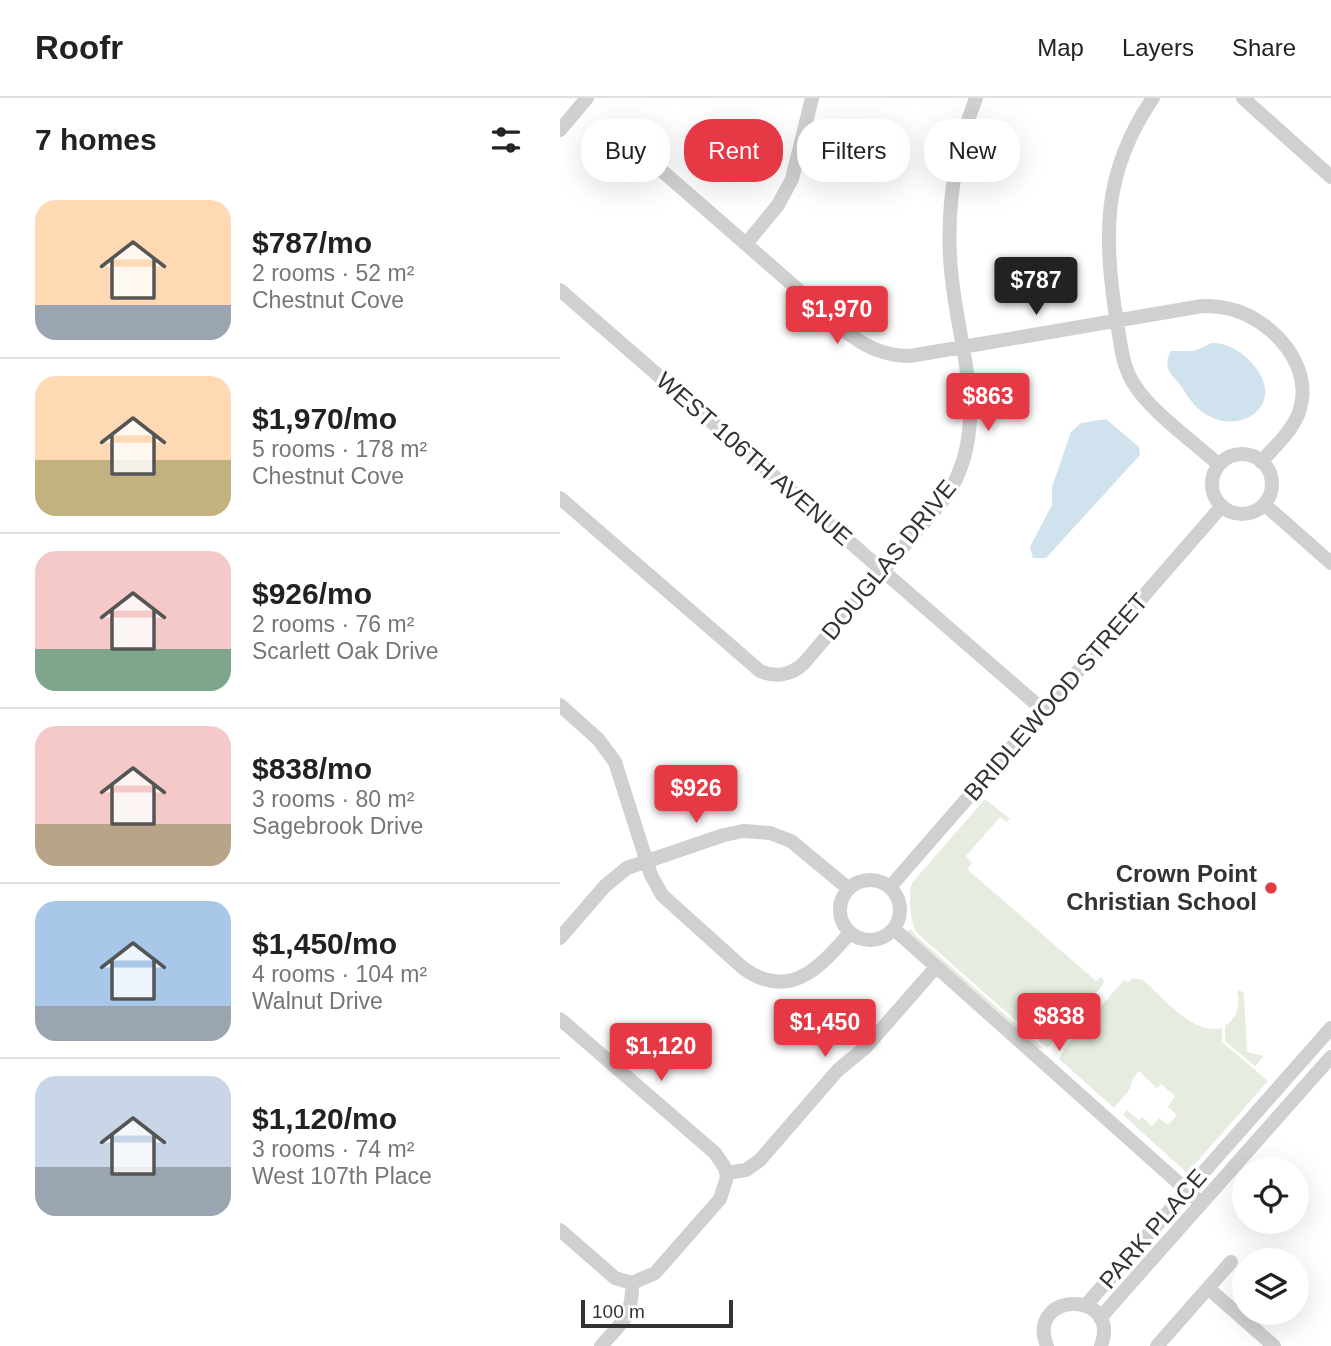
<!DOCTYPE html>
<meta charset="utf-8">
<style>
body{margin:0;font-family:Arial,sans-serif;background:#f2f2f2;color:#222;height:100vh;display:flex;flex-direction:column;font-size:26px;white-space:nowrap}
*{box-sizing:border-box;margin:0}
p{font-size:23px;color:#767676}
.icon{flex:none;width:38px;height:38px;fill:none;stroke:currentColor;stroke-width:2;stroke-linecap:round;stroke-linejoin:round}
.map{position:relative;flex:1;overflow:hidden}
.drawer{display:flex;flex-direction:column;background:#fff;width:560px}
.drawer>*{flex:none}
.guide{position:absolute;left:21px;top:21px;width:644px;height:63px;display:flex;gap:14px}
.fabs{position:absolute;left:672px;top:1059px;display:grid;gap:14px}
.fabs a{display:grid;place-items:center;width:77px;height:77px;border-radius:50%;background:#fff;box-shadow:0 7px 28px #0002;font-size:35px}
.scale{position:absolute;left:21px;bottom:18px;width:152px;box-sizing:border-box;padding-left:7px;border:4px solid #333;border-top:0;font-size:19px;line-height:24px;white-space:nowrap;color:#333;-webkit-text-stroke:5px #fff;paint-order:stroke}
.price{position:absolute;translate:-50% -60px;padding:0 16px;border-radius:7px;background:#e63946;color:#fff;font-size:23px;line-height:46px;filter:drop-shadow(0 2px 4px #0008)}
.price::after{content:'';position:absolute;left:50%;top:42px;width:21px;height:16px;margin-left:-10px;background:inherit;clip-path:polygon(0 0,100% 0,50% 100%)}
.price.on{background:#222;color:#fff}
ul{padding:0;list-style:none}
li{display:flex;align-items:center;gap:21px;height:175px;padding:0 35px}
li+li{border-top:2px solid #e0e0e0}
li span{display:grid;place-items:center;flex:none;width:196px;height:140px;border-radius:21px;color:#555}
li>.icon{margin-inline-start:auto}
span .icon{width:84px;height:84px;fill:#fffc;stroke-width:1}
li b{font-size:30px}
h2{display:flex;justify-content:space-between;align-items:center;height:84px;padding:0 35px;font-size:30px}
.tag{padding:0 24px;border-radius:28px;background:#fff;box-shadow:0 7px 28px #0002;font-size:24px;line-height:63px}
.tag.on{background:#e63946;color:#fff}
header{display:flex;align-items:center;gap:42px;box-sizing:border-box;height:98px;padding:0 35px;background:#fff;border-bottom:2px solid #e0e0e0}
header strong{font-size:33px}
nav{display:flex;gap:38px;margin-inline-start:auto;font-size:24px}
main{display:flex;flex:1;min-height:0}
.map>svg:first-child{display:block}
</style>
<header>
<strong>Roofr</strong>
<nav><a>Map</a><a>Layers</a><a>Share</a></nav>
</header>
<main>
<section class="drawer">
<h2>7 homes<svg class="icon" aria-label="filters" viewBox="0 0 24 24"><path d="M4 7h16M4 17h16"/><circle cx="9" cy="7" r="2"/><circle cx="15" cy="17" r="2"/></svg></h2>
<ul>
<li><span style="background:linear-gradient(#ffd9b3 75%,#9aa5b1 0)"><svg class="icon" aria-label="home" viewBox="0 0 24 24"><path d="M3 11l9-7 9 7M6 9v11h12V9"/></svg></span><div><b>$787/mo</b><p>2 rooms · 52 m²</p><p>Chestnut Cove</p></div></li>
<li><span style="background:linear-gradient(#ffd9b3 60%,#c2b280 0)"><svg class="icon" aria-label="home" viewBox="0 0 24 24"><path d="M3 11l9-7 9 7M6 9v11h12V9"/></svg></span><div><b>$1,970/mo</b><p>5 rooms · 178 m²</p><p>Chestnut Cove</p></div></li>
<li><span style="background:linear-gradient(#f6c9c9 70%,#7fa58c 0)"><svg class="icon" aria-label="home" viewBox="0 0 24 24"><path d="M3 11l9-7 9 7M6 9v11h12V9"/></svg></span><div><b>$926/mo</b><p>2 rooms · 76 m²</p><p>Scarlett Oak Drive</p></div></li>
<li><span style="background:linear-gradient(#f6c9c9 70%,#b9a48a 0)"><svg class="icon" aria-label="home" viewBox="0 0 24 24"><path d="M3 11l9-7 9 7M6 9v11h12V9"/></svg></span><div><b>$838/mo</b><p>3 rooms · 80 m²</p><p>Sagebrook Drive</p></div></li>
<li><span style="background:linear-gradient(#a9c7e8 75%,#9aa5b1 0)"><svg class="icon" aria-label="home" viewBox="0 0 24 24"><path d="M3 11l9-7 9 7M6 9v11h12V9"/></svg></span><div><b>$1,450/mo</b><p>4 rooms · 104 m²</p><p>Walnut Drive</p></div></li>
<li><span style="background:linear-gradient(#c9d6e8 65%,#9aa5b1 0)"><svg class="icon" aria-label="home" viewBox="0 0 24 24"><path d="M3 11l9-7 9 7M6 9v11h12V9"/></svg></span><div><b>$1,120/mo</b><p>3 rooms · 74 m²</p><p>West 107th Place</p></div></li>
</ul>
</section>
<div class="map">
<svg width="771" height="1248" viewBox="0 0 771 1248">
<rect width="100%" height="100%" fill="#fff"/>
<path fill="#e6ecdf" d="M425,701L450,721L446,724L440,719L406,758L412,765L407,771L536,883L541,879L544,882L543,887L487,950L358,836C350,828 348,795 352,785Z
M351,831L355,837L484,951L475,949L347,833Z
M573,880L583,882C603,900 634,938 662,930V944L708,983L627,1075L563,1017L567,1012L579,1022L582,1019L592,1028L599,1020L608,1027L617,1017L608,1009L615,998L601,986L597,990L579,973L572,982L570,991L554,1010L499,961L510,944L564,882L568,884Z
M679,892L684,895L687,954L704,958L695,968L665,943V928C677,919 681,909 677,895Z"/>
<path fill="#cfe2ee" d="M652,245C667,245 679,252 690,263C738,312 660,354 625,294C616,278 600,274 611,253H634Z
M546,321L579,349L580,357L486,460H473L470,449L492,407V389L511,334L521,325Z"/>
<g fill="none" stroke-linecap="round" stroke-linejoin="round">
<path stroke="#d0d0d0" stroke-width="14" d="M593,0C542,74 543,140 557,225C561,246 562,268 574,286C590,313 635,345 659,367
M683,0L771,79
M0,32L27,0
M79,35L85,55L93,65L289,236C308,250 326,258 350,258L642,208C653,208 664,209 674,212C714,224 753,268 740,311C734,332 715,348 701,364
M186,146L218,107L232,81L252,0
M0,192L483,612
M652 386a30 30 0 1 1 60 0a30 30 0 1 1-60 0Z
M0,400L200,573C215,580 232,577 244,565L386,399C436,323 393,241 390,158C387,105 397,50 416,0
M704,406L771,465
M0,607L38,641L55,664L91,777L102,797L183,870C230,904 260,869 290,835
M280 812a30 30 0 1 1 60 0a30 30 0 1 1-60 0Z
M330,789L662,408
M334,831L641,1105
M0,840L45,788L67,770L164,737L183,733L210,735L231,743L289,791
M0,921L155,1055L165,1070L167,1079L160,1101L95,1175L72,1185L55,1180L0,1132
M166,1075L186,1072L200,1062L278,972L306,949L376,869
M648,1190L714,1248
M526,1207L771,930
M540,1220L771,959
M41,1248C62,1224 73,1219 72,1185
M487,1248C465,1193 562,1191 541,1248
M597,1248L671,1164"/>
</g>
<circle fill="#e63946" stroke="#fff" stroke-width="2.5" cx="711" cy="790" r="7"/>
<g text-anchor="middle" stroke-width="7" stroke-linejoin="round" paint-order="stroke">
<g font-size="24" fill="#333" stroke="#fff">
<text transform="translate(194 361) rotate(41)" y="8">WEST 106TH AVENUE</text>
<text transform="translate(329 462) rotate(-51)" y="8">DOUGLAS DRIVE</text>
<text transform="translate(496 599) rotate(-49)" y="8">BRIDLEWOOD STREET</text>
<text transform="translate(593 1131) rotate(-49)" y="8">PARK PLACE</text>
</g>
<g font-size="24" font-weight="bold" fill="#333" stroke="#fff" text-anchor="end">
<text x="697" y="784">Crown Point<tspan x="697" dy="28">Christian School</tspan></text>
</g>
</g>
</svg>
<div class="fabs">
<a><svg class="icon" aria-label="locate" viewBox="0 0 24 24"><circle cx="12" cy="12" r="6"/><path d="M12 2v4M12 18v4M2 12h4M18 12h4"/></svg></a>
<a><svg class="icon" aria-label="layers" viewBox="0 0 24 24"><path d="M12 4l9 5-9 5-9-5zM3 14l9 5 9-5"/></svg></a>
</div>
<div class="scale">100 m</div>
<b class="price on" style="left:476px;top:219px">$787</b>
<b class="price" style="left:277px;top:248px">$1,970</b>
<b class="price" style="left:428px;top:335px">$863</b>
<b class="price" style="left:136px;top:727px">$926</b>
<b class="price" style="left:499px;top:955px">$838</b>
<b class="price" style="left:265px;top:961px">$1,450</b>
<b class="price" style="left:101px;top:985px">$1,120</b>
<div class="guide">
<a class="tag">Buy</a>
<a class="tag on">Rent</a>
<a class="tag">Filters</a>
<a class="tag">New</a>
</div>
</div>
</main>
